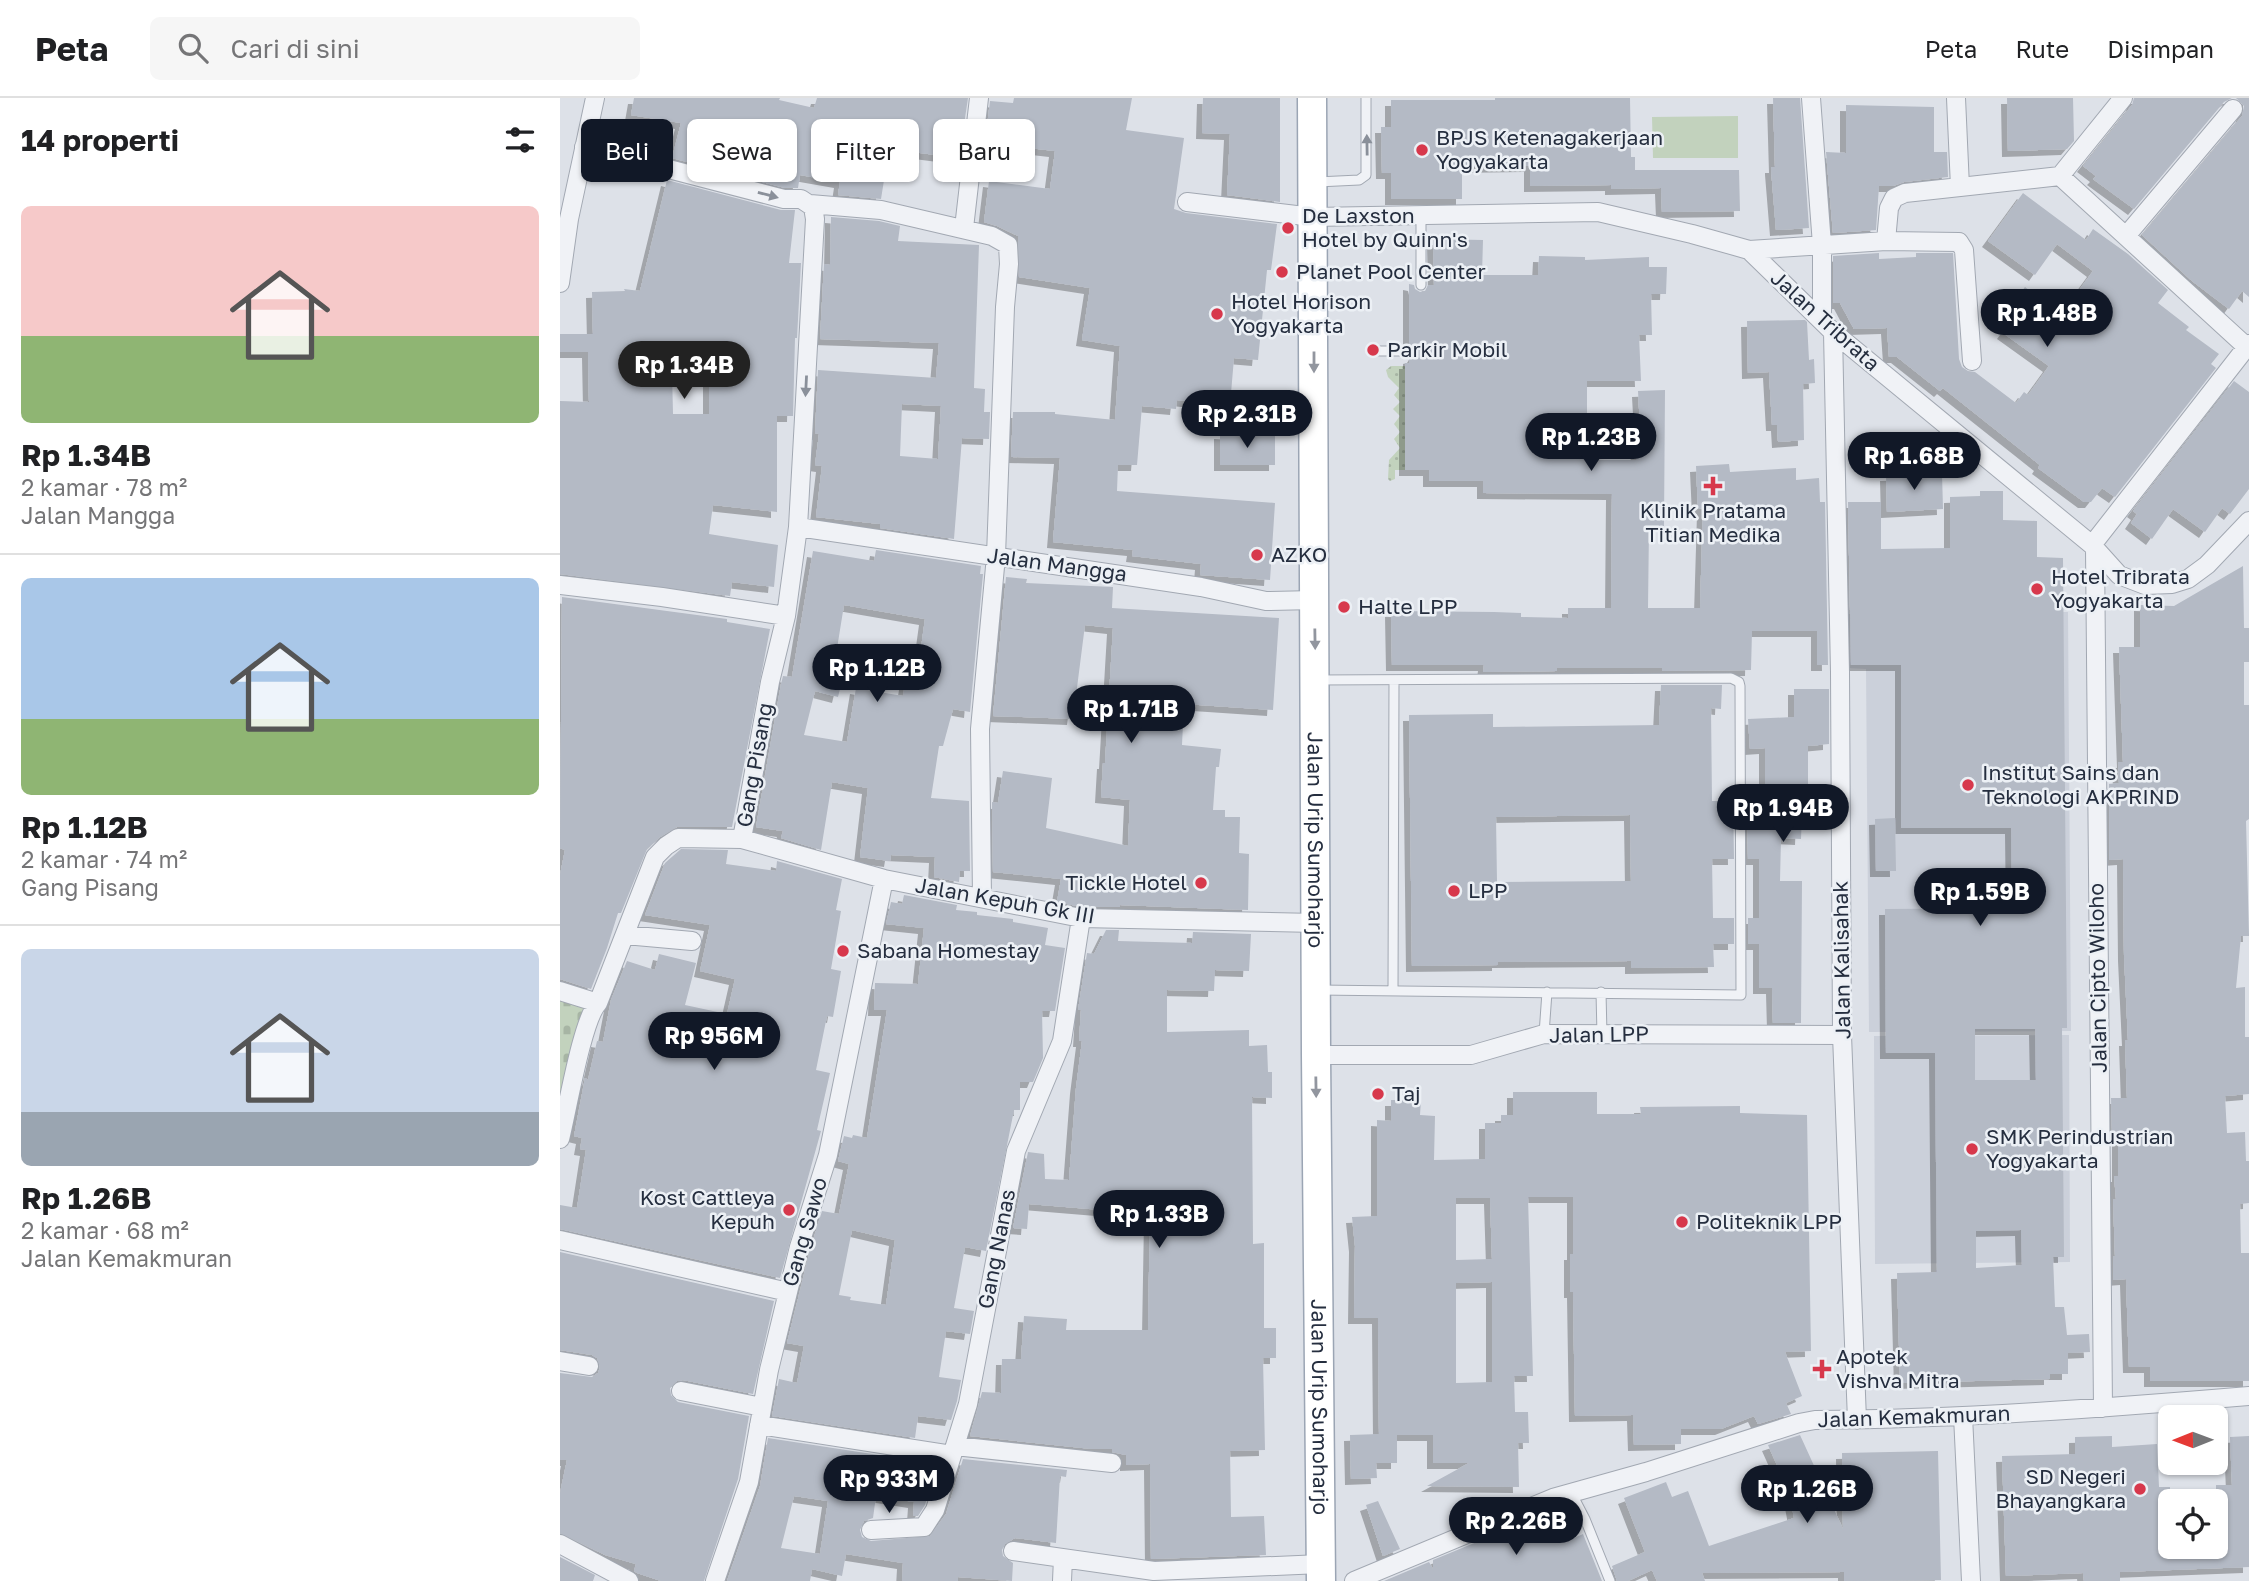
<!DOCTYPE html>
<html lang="id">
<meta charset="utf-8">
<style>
body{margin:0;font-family:"Golos Text",sans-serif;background:#f6f6f6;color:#202124;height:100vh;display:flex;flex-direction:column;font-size:26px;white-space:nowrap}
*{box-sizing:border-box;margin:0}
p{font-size:23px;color:#757577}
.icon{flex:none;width:38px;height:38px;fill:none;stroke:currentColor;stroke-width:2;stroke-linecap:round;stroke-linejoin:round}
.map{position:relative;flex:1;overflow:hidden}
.drawer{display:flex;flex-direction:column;background:#fff;width:560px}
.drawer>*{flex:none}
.top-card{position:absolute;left:21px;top:21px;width:665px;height:63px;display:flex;gap:14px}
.needle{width:46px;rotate:269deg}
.buttons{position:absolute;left:1598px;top:1307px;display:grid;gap:14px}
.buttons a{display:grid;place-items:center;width:70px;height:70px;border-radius:10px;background:#fff;box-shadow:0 2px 5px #0004;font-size:35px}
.price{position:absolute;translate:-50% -60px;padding:0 16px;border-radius:24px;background:#111827;color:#fff;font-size:23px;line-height:46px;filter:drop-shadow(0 2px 4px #0008)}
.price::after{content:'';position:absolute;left:50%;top:42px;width:21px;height:16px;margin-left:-10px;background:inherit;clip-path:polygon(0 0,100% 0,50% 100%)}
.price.active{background:#222;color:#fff}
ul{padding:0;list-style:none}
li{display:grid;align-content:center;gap:14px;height:371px;padding:0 21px}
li+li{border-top:2px solid #e0e0e0}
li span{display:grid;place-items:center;height:217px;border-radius:10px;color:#555}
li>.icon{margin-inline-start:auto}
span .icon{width:126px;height:126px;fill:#fffc;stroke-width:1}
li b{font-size:30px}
h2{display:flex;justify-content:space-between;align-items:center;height:84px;padding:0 21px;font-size:30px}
.chip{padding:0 24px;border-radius:10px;background:#fff;box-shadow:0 2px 5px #0004;font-size:24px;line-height:63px}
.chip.active{background:#111827;color:#fff}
header{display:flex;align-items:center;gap:42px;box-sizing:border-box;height:98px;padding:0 35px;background:#fff;border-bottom:2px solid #e0e0e0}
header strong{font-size:33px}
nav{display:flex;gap:38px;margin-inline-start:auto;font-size:24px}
.search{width:490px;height:63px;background:#f6f6f6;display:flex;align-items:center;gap:18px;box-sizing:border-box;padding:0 24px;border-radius:10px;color:#757577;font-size:26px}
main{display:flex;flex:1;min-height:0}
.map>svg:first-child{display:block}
</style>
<header>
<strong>Peta</strong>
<div class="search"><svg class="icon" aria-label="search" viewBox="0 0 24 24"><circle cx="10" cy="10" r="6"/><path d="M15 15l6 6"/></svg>Cari di sini</div>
<nav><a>Peta</a><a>Rute</a><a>Disimpan</a></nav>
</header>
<main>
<section class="drawer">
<h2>14 properti<svg class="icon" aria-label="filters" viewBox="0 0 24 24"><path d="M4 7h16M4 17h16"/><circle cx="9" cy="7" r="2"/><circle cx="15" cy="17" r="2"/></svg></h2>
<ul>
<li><span style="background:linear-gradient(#f6c9c9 60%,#8fb573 0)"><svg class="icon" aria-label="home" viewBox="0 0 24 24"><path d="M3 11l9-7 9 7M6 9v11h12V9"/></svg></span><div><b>Rp 1.34B</b><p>2 kamar · 78 m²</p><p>Jalan Mangga</p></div></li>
<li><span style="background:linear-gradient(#a9c7e8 65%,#8fb573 0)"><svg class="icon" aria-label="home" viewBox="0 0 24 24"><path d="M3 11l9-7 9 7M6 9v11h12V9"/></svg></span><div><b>Rp 1.12B</b><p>2 kamar · 74 m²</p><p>Gang Pisang</p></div></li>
<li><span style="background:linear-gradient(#c9d6e8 75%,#9aa5b1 0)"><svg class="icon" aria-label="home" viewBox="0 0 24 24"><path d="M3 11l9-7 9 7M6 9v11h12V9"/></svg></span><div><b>Rp 1.26B</b><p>2 kamar · 68 m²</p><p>Jalan Kemakmuran</p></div></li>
</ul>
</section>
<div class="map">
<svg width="1689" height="1483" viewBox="0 0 1689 1483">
<defs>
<pattern id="grass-dots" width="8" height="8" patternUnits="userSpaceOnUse" patternTransform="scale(1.75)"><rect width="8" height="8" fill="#c2d2bd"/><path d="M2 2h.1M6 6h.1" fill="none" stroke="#a7b5a4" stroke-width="1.8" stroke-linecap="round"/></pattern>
<pattern id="cemetery-stones" width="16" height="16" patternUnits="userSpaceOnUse" patternTransform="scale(1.75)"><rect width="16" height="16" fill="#c2d2bd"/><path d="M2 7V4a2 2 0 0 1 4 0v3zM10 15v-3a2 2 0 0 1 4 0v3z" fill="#a7b5a4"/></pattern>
<filter id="shadow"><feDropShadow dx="-6" dy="6" stdDeviation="0" flood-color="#0004"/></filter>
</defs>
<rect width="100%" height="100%" fill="#dde1e8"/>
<path fill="#cbd0da" d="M1508,514L1511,933L1309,934L1306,571L1288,570L1287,516Z
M1509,937L1510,1164L1315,1166L1314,938Z"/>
<path fill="url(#grass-dots)" d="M831,268H845V372H835V381L830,383L828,381L829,362L840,350L834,341L840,334L834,326L840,318L833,311L840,304L834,297L839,290L828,279L826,272Z"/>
<path fill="url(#cemetery-stones)" d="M0,894L33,903L0,1002Z"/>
<path fill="#c2d2bd" d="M1178,18V60H1093L1092,19Z"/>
<path fill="#b4bac5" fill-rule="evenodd" filter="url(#shadow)" d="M74,0H220L219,2L254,10L257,0H408L399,60L329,51L321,101L278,97L280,84L240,77L238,90H225L112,60L121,25L71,17Z
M454,0H572L566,32L624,40L614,111L626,115L717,126L711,172H707L698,262L674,260L670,307L617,302L616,311L582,308L577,367H558L557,393L715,405L710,482L640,477L641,466L572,458L573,452L493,444L500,360L451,359L453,314H495V316L555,322L560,248L522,242L530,190L459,179L458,138L437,128L424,124L429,83L490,91L495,53L425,45L430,3L453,5Z
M643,0H720V104L667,97L670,36L642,35Z
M935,0H1070L1071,59H1075V72H1179L1180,113L1102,114L1101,90L1051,91V87L970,88V68L902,69V101H831V75H822L821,29H831V2H935Z
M1213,0H1240L1249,130L1216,132L1211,71V69H1215Z
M1447,0H1513L1514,43L1507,51L1448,53Z
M1574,0H1672L1664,4L1574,111L1533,81L1536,78L1523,68L1572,7Z
M1676,0H1689V199L1682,193L1669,211L1632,183L1582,137L1682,18L1684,8Z
M1286,7L1374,9V54H1387L1388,79L1344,84L1333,88H1319L1316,132L1273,135L1266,54L1286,55Z
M107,82L221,112H235L229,165H241L237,240H235L233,318H217V414L153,407L149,436L218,447L214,489L172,484L170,498L0,476V303L29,304L28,254H0V236H33L32,194L65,193L64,191L80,193ZM149,272V316H113L112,273Z
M1463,95L1526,142L1533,131L1568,156L1608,192L1598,205L1629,229L1626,232L1659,256L1651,266L1656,270L1555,399L1542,390L1531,404H1524L1478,370L1480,367L1383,290L1380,293L1337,259H1329L1327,230L1294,231L1280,205H1273V158L1319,155V161L1356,159V155H1393L1399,261L1402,269L1408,273L1415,274L1456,305L1464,294L1468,297L1489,268L1443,235L1455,219L1447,213L1465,189L1501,217L1533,173L1497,146L1475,177L1428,143Z
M271,119L319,123L340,128L338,143L419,147L414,290L425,291L424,314H430L429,341L402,340L394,441L320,430V426L256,419L262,368L255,367L259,336L255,335L258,272L376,280L379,245L260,241L264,166L270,167ZM342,306L381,308L378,361L340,358Z
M873,141L923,142L922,177H978L979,158L1025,159V162L1089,159V169H1107L1106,196H1091L1092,237H1079L1081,283H1027V362H1077L1075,329H1080L1078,293L1105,292L1104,428H1089L1088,510H1140L1143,410L1138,411L1136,368L1169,366L1170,374L1236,370V382L1259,380L1260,404H1265L1268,567H1257V533H1192L1191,572L1102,573V570H997V573L923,574L924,567H832L831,513L934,514L961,515V519L1008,520V510H1051L1052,396L923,395V383H869V372H845V265H849V260L853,259L856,254L855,249L849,246V186L854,187L855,191L860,194L865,193L868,187H874Z
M1245,222L1247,224L1249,262L1254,261L1255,285L1243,286L1244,342L1218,344L1217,327H1212L1209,274L1188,275L1187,223Z
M1674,283L1689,294V391L1670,416L1662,410L1645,434L1613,411L1592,441L1571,425L1577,416L1573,413Z
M660,335L715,338V367H660Z
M1382,375L1383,411L1327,414L1326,377Z
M1420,393H1443V422L1477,423V459L1503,460L1507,930H1502L1504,1159H1493L1495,1209H1504L1507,1237L1529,1236L1530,1254L1508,1255V1276H1490V1281L1340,1285L1337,1175L1377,1174L1375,955H1326L1325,811L1452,810L1451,730H1341V567H1291L1288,404H1321V451L1390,450V399L1420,398ZM1415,931H1475L1476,982H1415ZM1461,1132L1462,1167L1416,1170V1133Z
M316,452L421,468L420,476H423L410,614L393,611L383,648H379L371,700L409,703L410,773H400L399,784L374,779L375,759L331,757L330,763L300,759L308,690L272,684L261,752L221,740L223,733L196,729L221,586L223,578L232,579L253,453L314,463ZM284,507L365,521L360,557L350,556L343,598L296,590L287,644L244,637L255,593L278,599L286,566L275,563Z
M1683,468L1684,530H1689V564H1684V607H1689V721L1686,723L1689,838H1681L1676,890L1685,889V939H1689V996L1665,998L1667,1035L1685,1034L1686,1063H1689V1105L1680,1106L1681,1155H1689V1283H1590V1269H1569L1566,1181L1553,1182V1158H1555L1553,1101H1556L1554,1078H1558V1034H1552L1551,1000H1567L1565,942H1568L1564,857L1563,761L1549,762V686L1559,685L1558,664H1563L1559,549H1580V507L1614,508Z
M446,479L467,481L466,485L553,489L552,510L719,520L713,612L624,606L622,647L661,651L659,669H656L653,712H665V719H680L679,755L689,756L688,812L560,807V809H522L497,804L501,781L433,774L432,704L438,705L443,673L492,680L486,730L568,748L570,702L541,699L543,665H545L553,530L525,527L513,621L433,618Z
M2,499L167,521V524L210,531L172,729H117L100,739L87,751L61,815H58L47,850L31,891L0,881V777L5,752L0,750Z
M1101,587H1162L1161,611L1151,610L1152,703H1173L1174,761H1152L1153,820H1174V846H1153L1154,869L1071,870V863L938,864V867L852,868L849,617L933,616V629L1099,627ZM1070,717L1071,783L937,784L936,719Z
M1234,591H1269V646L1248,648V716H1242L1241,741L1221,740L1220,783H1242L1241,925H1213L1212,890H1199V846H1188V820H1199V761H1188L1187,703H1205V650L1190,651L1188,621L1234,619Z
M1335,720L1336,773H1316L1315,721Z
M121,751L168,752L166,766L216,773L217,763L282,781L276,812L281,813L271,871L281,873L273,919L267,918L256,972L270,975L257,1032L261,1033L220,1180L0,1131V1107L17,1110L26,1052L20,1051L22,1040L14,1038L25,980L28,982L37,943L43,944L51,902L67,863L95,872L99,856L136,865L125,907L167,916L175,881L140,873L150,827L85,817L105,765Z
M344,797L397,807L396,812L417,814V817L453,821V824L488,830L485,847L505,850L495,913H482L483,960L473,984H460V1012H454L426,1153L405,1149L394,1210L414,1213L410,1236L386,1233L379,1279L401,1282L397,1303L391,1322L358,1318L355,1340L212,1318L219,1281L237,1285L244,1248L227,1245L250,1152L262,1113L279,1116L289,1066L278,1063L284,1038L292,1040L293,1037L307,1040L327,912H314L315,885L358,886L364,830L326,826L331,804L342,806ZM292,1132L335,1142L326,1207L290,1202L291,1199L279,1197Z
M546,832H559L558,843L632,845L633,834L691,836L689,873L655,872L654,893L607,892V934L689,932V948L707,947L708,974H712V1000L692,999L693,1146L704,1145V1230H716V1260H703L705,1352L670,1353L671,1419L704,1418L706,1457L591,1461L590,1366L566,1367V1357L552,1354V1351H532L410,1338L422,1294L441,1295L442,1261H461L464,1218L507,1221L506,1232H588L590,1116L469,1106L467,1131L453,1130L468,1054L484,1056L485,1081L509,1082L516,990L522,943H519L521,912H518L527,855L534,856Z
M953,994H1037V1016H1081L1080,1009L1180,1008V1015L1247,1017L1251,1253L1225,1254L1242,1298L1226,1305L1231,1316L1198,1326L1194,1318L1161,1331H1121V1346L1074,1347L1073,1317L1015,1318L1013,1194H1010V1156H1013V1099H968L973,1278H954L955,1314H968L969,1345H958L959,1389L867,1388L909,1365H873V1337H837V1365H816L817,1380L791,1381L790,1337L819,1336L818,1220H794L795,1148L792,1119L817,1118V1022L831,1023V1002H861L860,1017L875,1018L874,1062L925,1061V1025H941V1017H953ZM896,1100H930L932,1161L896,1162ZM932,1184V1284L896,1285V1185Z
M0,1154L214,1203L193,1296L123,1282L117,1283L110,1290L111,1297L118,1304L189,1318L178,1381L144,1483H101L77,1475L74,1473L76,1466L45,1457L0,1435V1395L7,1362H0V1275L32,1279L38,1275L40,1269L37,1260L32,1257L0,1252Z
M1240,1337L1283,1431L1282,1355L1378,1353L1381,1482L1284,1483V1474L1142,1475L1145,1483H1097L1092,1472L1068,1483H1057L1052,1468L1085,1454L1064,1400L1106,1384L1112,1399L1128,1393L1149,1448L1234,1420L1229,1394L1208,1347Z
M1552,1338V1349L1597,1346L1599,1389H1610V1449H1656V1387H1672L1670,1339L1689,1338V1469L1560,1474V1483H1524L1523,1475L1446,1478L1442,1358L1515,1356V1339Z
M208,1340L377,1366L365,1407L358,1418H353L354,1404L316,1398L313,1420L304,1423L300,1432L302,1439L311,1443L370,1438L386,1416L403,1361L507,1372L506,1379L500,1378L496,1445L455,1440L445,1446L442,1452L443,1458L453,1465L452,1483L398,1479V1483H342L343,1465L286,1456L282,1478L252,1471L250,1483H167L200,1388ZM234,1398L268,1403L260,1456L221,1450Z
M818,1403L840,1451L823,1458L806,1407Z
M999,1410L1012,1441L1023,1436L1042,1483H824L869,1464L873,1471V1462Z
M0,1459L35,1477L33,1483H0Z"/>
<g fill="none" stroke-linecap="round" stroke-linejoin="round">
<g stroke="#a2a8b2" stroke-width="11">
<path id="service" d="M757,84L799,82L806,77V0
M861,117V187
M820,253H849
M758,582L1171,580L1179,584L1180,588L1181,897L758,892
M833,892L834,583
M1041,894L1042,937
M984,936L987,894
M1011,1394L1025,1421L1050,1483"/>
</g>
<g stroke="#a2a8b2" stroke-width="20">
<path id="minor" d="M1251,0L1262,147V223
M24,49L224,101H241L253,109L255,121L238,429L226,518L210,584L182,741
M1500,78L1563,0
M1400,89L1500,78L1689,251
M627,104L753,119L1038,114L1132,136L1189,152L1273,234L1532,447L1559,477L1585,487L1612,486L1628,481L1647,467L1689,423
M250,106L321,112L432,138L448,147L449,166L445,209L436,458L420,631L422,800
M404,130L419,0
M1566,138L1673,11
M1326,143L1329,110L1334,100L1345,95L1400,89L1396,0
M1189,152L1326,143L1399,144L1404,152L1412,263
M0,185L9,121L35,0
M1273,234L1280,574L1282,937L1297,1322
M238,429L641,489L706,503L755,502
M1532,447L1689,246
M1535,451L1543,1310
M0,487L102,499L226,518
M65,837L132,843
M0,893L38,905
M756,957H911L984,936L1282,937
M0,1041C7,1014 22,922 38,905L95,759L106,748L118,740L182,741L324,781L521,820L756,825
M0,1142L228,1194
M0,1263L29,1268
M121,1293L202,1309
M1403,1318L1411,1483
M199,1327L392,1357
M395,1348L552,1365
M311,1432L364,1429L375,1412L408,1306L456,1053L502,943L521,820
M0,1446L69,1483
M453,1453L594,1473L761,1466
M155,1483L189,1384L209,1272L228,1194L239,1149L268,1057L324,781
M502,1483L503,1460
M794,1483L993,1400L1086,1374L1239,1325L1255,1322C1400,1321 1545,1310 1689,1298"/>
</g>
<g stroke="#9ba5b4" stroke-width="31">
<g id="primary">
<path id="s1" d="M752,0L756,957L761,1483"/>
</g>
</g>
<use href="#service" stroke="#f0f2f6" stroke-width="9"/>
<use href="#minor" stroke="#f0f2f6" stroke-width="18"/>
<use href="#primary" stroke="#fff" stroke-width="28"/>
</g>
<defs><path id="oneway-solid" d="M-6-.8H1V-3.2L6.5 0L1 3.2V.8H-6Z" transform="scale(1.75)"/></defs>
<g fill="#8a909a">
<use href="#oneway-solid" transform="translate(807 47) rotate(-91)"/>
<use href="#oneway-solid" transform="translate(208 97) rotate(15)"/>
<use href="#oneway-solid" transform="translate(246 288) rotate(93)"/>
</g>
<g fill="#92969f">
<use href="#oneway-solid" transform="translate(754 264) rotate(90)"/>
<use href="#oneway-solid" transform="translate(755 541) rotate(89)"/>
<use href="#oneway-solid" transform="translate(756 989) rotate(89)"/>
</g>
<g fill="#d7384c" stroke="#ecf0f5" stroke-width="2.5">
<circle cx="862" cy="52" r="7"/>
<circle cx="728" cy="130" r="7"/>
<circle cx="722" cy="174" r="7"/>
<circle cx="657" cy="216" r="7"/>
<circle cx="813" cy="252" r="7"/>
<path d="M1149.5 377.5h7v7h7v7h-7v7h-7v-7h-7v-7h7z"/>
<circle cx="697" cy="457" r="7"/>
<circle cx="1477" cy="491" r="7"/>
<circle cx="784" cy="509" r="7"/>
<circle cx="1408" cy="687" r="7"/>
<circle cx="641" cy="785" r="7"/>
<circle cx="894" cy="793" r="7"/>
<circle cx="283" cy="853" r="7"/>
<circle cx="818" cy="996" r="7"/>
<circle cx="1412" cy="1051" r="7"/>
<circle cx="229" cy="1112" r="7"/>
<circle cx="1122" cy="1124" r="7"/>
<path d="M1258.5 1260.5h7v7h7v7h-7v7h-7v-7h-7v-7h7z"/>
<circle cx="1580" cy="1391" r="7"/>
</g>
<g text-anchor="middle" stroke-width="5" stroke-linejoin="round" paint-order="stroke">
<g font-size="21" fill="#252e3f" stroke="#ecf0f5" text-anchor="start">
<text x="876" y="47">BPJS Ketenagakerjaan<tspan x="876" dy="24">Yogyakarta</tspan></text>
<text x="742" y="125">De Laxston<tspan x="742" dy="24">Hotel by Quinn's</tspan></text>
<text x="736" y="181">Planet Pool Center</text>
<text x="671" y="211">Hotel Horison<tspan x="671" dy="24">Yogyakarta</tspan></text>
<text x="827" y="259">Parkir Mobil</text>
<text x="1153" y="420" text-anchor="middle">Klinik Pratama<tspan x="1153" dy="24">Titian Medika</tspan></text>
<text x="711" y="464">AZKO</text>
<text x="1491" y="486">Hotel Tribrata<tspan x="1491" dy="24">Yogyakarta</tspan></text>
<text x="798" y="516">Halte LPP</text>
<text x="1422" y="682">Institut Sains dan<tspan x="1422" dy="24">Teknologi AKPRIND</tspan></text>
<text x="627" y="792" text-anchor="end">Tickle Hotel</text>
<text x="908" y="800">LPP</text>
<text x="297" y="860">Sabana Homestay</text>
<text x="832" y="1003">Taj</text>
<text x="1426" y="1046">SMK Perindustrian<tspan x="1426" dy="24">Yogyakarta</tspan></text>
<text x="215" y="1107" text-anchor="end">Kost Cattleya<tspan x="215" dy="24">Kepuh</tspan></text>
<text x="1136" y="1131">Politeknik LPP</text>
<text x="1276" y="1266">Apotek<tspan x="1276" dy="24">Vishva Mitra</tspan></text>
<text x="1566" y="1386" text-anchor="end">SD Negeri<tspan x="1566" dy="24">Bhayangkara</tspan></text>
</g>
<g font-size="21" fill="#252e3f" stroke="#ecf0f5">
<text transform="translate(1265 223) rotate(42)" y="7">Jalan Tribrata</text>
<text transform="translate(497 467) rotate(8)" y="7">Jalan Mangga</text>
<text transform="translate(195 667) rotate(-80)" y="7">Gang Pisang</text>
<text dy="7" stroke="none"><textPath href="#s1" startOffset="742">Jalan Urip Sumoharjo</textPath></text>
<text transform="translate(445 803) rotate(10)" y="7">Jalan Kepuh Gk III</text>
<text transform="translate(1282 862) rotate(-91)" y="7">Jalan Kalisahak</text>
<text transform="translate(1538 880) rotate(-91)" y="7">Jalan Cipto Wiloho</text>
<text transform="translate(1039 937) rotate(-1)" y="7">Jalan LPP</text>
<text transform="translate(245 1134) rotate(-74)" y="7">Gang Sawo</text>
<text transform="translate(437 1151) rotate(-79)" y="7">Gang Nanas</text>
<text dy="7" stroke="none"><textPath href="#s1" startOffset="1309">Jalan Urip Sumoharjo</textPath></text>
<text transform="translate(1354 1319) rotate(-2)" y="7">Jalan Kemakmuran</text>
</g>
</g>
</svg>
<div class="buttons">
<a><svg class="needle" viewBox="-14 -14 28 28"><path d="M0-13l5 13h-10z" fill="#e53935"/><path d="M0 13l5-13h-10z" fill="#757577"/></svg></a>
<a><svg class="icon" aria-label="locate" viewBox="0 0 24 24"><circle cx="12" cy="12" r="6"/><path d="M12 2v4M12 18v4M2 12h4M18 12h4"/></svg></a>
</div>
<b class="price" style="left:1487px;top:251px">Rp 1.48B</b>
<b class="price active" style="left:124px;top:303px">Rp 1.34B</b>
<b class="price" style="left:687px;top:352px">Rp 2.31B</b>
<b class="price" style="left:1031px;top:375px">Rp 1.23B</b>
<b class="price" style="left:1354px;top:394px">Rp 1.68B</b>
<b class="price" style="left:317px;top:606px">Rp 1.12B</b>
<b class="price" style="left:571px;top:647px">Rp 1.71B</b>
<b class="price" style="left:1223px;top:746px">Rp 1.94B</b>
<b class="price" style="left:1420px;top:830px">Rp 1.59B</b>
<b class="price" style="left:154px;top:974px">Rp 956M</b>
<b class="price" style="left:599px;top:1152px">Rp 1.33B</b>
<b class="price" style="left:329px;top:1417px">Rp 933M</b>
<b class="price" style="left:1247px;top:1427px">Rp 1.26B</b>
<b class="price" style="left:956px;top:1459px">Rp 2.26B</b>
<div class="top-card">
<a class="chip active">Beli</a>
<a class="chip">Sewa</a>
<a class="chip">Filter</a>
<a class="chip">Baru</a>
</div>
</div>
</main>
